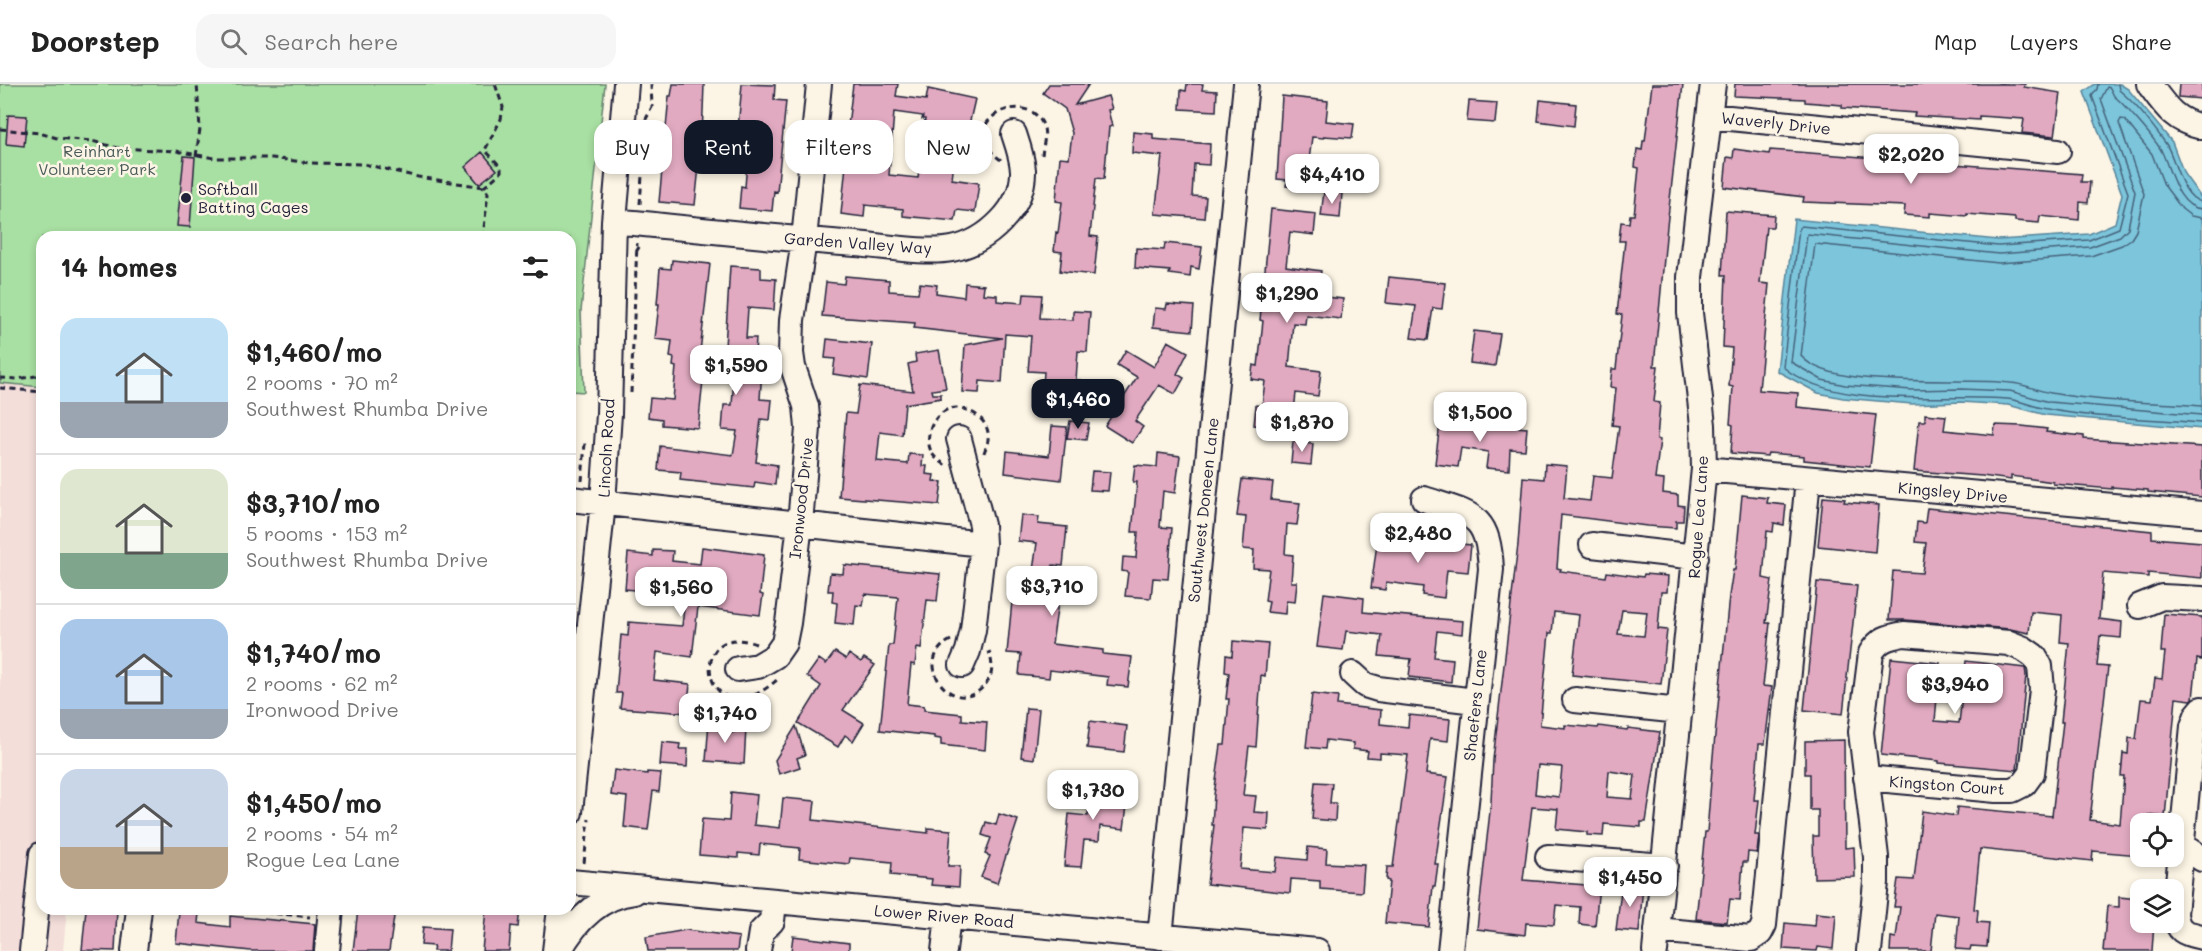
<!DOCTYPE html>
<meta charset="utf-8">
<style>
body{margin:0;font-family:Mali,sans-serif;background:#f6f6f6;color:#222;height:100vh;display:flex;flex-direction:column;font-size:22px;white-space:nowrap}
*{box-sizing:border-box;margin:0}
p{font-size:20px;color:#767676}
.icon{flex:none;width:33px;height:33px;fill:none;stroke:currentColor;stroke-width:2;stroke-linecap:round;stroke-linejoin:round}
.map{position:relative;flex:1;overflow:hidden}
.drawer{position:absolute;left:36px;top:147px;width:540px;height:684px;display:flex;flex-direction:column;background:#fff;border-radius:18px;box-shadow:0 3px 9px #0003}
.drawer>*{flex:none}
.hud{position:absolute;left:594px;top:36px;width:570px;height:54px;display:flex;gap:12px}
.tools{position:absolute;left:2130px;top:729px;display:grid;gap:12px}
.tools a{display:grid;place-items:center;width:54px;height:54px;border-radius:12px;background:#fff;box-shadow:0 3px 9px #0003;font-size:30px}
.price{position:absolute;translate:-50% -51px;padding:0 14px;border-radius:12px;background:#fff;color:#222;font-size:20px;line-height:39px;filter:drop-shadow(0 2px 3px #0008)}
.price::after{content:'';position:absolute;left:50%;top:36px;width:18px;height:14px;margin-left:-9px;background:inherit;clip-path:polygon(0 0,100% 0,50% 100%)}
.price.active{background:#111827;color:#fff}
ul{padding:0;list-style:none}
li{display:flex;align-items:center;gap:18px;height:150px;padding:0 24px}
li+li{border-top:2px solid #e0e0e0}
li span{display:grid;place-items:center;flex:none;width:168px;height:120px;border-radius:18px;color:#555}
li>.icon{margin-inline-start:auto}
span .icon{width:72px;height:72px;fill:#fffc;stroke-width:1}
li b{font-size:26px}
h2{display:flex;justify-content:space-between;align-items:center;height:72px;padding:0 24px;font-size:26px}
.pill{padding:0 21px;border-radius:18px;background:#fff;box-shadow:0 3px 9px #0003;font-size:21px;line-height:54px}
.pill.active{background:#111827;color:#fff}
header{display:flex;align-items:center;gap:36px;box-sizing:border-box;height:84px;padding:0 30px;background:#fff;border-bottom:2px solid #e0e0e0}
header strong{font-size:28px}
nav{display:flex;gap:33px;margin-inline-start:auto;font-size:21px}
.search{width:420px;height:54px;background:#f6f6f6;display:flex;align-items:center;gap:15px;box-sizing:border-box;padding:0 21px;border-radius:18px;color:#767676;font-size:22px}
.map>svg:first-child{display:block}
</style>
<header>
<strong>Doorstep</strong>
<div class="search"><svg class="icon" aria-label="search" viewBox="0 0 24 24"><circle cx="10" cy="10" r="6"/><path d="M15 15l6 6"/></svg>Search here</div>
<nav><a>Map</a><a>Layers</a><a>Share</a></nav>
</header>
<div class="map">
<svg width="2202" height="867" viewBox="0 0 2202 867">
<rect width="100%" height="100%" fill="#fcf5e5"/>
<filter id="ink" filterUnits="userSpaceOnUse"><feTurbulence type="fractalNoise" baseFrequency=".0167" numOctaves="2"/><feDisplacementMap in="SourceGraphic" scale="12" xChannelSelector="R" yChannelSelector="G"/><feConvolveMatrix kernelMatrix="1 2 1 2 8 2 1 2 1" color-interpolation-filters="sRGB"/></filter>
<g filter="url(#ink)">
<path fill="#f4deda" d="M0,299L42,303V825H67L63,867H0Z"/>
<path fill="#a8dfa2" stroke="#65806e" stroke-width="1.5" d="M0,0H605L581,227L584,308L570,307V153H42V303L0,299Z"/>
<path fill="#7bc5db" stroke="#57849b" stroke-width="1.5" d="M2095,0H2120L2128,5L2172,58L2184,90L2202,115V345L2046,331L2008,321L1961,318L1912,320L1843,314L1818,309L1777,287L1794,135L1998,156L2089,150L2115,139L2122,110L2084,8Z"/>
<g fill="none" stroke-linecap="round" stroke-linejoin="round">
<path stroke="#46637b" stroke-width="1.5" d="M2098,0L2097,5L2092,12L2128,109L2119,144L2089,156L1998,162L1801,142L1799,144L1783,283C1837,327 1941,309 2007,315C2020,316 2033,323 2047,325C2095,335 2152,334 2202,339
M2118,0L2119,6C2135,19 2154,43 2166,60C2175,73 2181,115 2202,118
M2202,125C2177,124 2170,83 2161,66C2154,54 2124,20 2114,12L2110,4L2107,3L2101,15L2135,108L2128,144L2120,152L2090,163L1999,170L1807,150L1791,278L1822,296L1845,301L1912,306L1961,305L2010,307L2049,318L2202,331
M2202,134L2191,132L2182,125L2164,101L2152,70L2125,36L2121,35L2119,39L2144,110L2136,147L2131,155L2122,161L2091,172L1999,179L1815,160L1801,272C1831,308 1964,292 2011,299C2025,300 2038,307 2051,309C2100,318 2152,318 2202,322"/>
</g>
<path fill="#e1aac0" stroke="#22223b" stroke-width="1.5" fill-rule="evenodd" d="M673,0H704L702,54L695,121L659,118L669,12H671Z
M742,0L775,1L774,16L786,17L777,108L774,107L772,127L739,124L741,102L745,103L747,78L735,77Z
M853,0H898L896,12L926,16L928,5L975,15L966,54H969L967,72L955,71L952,95L979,99L975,128L957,126L955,137L903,132V125L865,121L864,133L841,130L846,81H851L854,51L847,50ZM894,28L923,32L922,35H925L918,94L889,91Z
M1049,0H1089L1075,21L1108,12L1112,25L1108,26L1112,42L1109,43L1104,95L1096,94L1090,152L1098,153L1094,191L1060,187L1062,168L1054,167L1056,148L1058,149L1062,118L1056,117L1060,73L1069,74L1072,49L1065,25L1043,9Z
M1187,0H1203L1202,6L1217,7L1216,27L1180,25L1181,6L1186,7Z
M1652,0H1683L1667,142L1654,282H1658L1654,318L1660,319L1657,355L1660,356L1655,395L1664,396L1663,409L1678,411V421L1684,422L1683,437H1676V444L1647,442L1561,431L1557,484L1561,485L1560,487L1606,493L1607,488L1643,493L1644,490L1668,492L1667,508H1661L1658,545L1667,546L1661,600L1572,591L1579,531L1554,528L1552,549H1549L1540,641L1565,644V641L1598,644L1599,642L1627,646L1628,644L1660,648L1646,738H1641V743L1604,740L1603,752L1587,751V748L1556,745L1558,725L1532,723L1523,796L1599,802L1595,842L1579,840L1580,823L1556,821L1554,841L1526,839L1525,851L1477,845L1491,718L1493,676L1518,460L1523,393L1544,395L1545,380L1567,382L1564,414L1590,417L1593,392L1612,394L1619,342L1612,341L1616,304L1610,303L1612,285H1616L1622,231L1617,230L1625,157H1619L1621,138L1629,139L1630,131H1634L1639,84L1635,83L1637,65L1642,66L1643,57H1645ZM1622,526L1647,528L1644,552L1618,550ZM1538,681L1562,683L1559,713L1535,710ZM1609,687L1635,691L1632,715L1607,713Z
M1735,0H2025L2024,3L2061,9L2055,52L2022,49L2024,35L1979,32V36L1914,32L1915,29L1842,24V21L1805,18V15L1734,12Z
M2179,0H2202V15L2178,13Z
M1282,12L1328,17L1326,37L1354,40L1352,54L1324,52V54L1312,53L1308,84L1335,87L1333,107L1286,102L1287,96L1277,95Z
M1540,16L1576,20L1574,42L1538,37Z
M1469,17L1497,19L1495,39L1467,37Z
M8,31L27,32L24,62L6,60Z
M1133,48L1153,50V55L1210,60L1209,81L1194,80L1192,112L1206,113L1204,134L1155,130L1162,72L1132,69Z
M1734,65L1769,70L1770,66L2082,90L2081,98H2090L2088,119L2080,118L2079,136L2040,132L2039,139L2015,137V134L1967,130V132L1930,129V133L1904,131L1905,122L1803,118L1804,113L1724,103L1727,73L1733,74Z
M482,68L497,86L479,100L465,83Z
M184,72L195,73L190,143L177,142Z
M1324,107L1342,109L1340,134L1321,132Z
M1271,125L1316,130L1314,151L1290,148L1286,182L1321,187L1318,212L1343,215L1341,235L1306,231L1305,240L1293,239L1289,283L1321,287L1318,312L1296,309L1291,354L1261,350L1262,342L1254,341L1256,321L1262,322L1265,297L1251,295L1253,281L1258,282L1263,237L1260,236Z
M1726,127L1774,131L1773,143H1766L1760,199L1769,200L1759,306L1798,309L1797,323L1876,331L1870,383L1804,376V372L1768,369L1767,372L1731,369L1733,341L1730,340L1733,303L1729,302L1732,264L1723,263L1726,191H1722Z
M1165,159L1202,163L1199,185L1191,183L1190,193L1169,190L1170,187L1135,184L1136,164L1164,166Z
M672,176L710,180L700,268H706L698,344L662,341V335L648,333L650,314L673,316L676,283L673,282L674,274L670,273L672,257L655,255L659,220H657L660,184L671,185Z
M730,182L761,184V194L776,195L774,226L748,224L746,254H756L755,270L763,271L760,315L772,316L770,336L761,335L756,378L777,381L775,401L755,398L754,404L680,396L681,388L658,386L660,362L733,371L737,347L722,346L724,321H732L734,293L727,292L729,264L725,263Z
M845,192L889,196V207L918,209L920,199L937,201L936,209L964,213L965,199L984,201L983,210L997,211V217L1023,219L1024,210L1042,211L1040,234L1073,236V227L1090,228L1087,268L1078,267L1076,296H1080L1079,316L1042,313L1044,288L1028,287L1031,252L1005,250L1002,299L980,297L979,309L962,308L965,261L1002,254L914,244L915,239L822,232L826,198L844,200Z
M1389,193L1445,199L1442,225L1433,224L1428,256L1411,254L1416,222L1386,219Z
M1167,220L1194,222L1192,247L1153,243L1155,224L1166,225Z
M1474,247L1500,250L1495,282L1470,279Z
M827,255L872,260L868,295L833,290L835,275L825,274Z
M1168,257L1188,268L1177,290L1184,294L1175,310L1159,301L1135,337L1143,343L1132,359L1105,342L1137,293L1117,281L1126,266L1154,283Z
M939,266L946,304L932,306L933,310H941V314L905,320L902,351L880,348L877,377L908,380L909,370L923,371L922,382H927L926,390L934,391L933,397L942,398L939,421L839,413L846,329L856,330L860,301L913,307L908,280L916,278L915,270Z
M1925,330L1946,332L1944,346L1994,351L1995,341L2022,342L2047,345L2046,348L2084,352V355L2202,363V413L2148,408V406L2112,403V405L2053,400V398L2011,392V396L1982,392L1914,387L1919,337H1925Z
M1491,332L1506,333L1505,342L1527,344L1525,366L1510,365L1509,386L1486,384L1488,368L1461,364L1458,383L1435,380L1440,339L1490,345Z
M1070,337L1089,339L1086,356L1067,354Z
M1052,342L1067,343L1061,396L1005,389L1007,367L1049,372Z
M1293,358L1313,360L1311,381L1291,379Z
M1158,369L1180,372L1175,409L1163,407L1160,443L1172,444L1168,495L1153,494L1151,514L1125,512L1128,488L1122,487L1123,473L1136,474L1138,448H1132L1137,398H1133L1135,381L1157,383Z
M1092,387L1110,388L1108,407L1090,406Z
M1242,395L1273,398L1271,416L1300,419L1297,441L1287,440L1285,470L1293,471L1291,498H1297L1295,518L1286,517L1285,530L1267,528L1269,518L1265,517L1269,485L1253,484L1254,466L1243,465L1246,433L1237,432Z
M1742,411L1768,414L1767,419L1786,421L1784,441L1774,439L1773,448L1767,447L1763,494L1772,496L1766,539H1770L1763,602L1772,603L1765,660H1759L1754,716H1759L1755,751H1759L1757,769L1748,768L1747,778H1743L1740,816L1730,815L1727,838L1696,835L1705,748H1707L1713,672L1729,512L1733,486H1735Z
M1823,413L1845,415L1844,418L1879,421L1875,468L1818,462Z
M1927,424L2152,447V454L2202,458V494L2148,489V493L2103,489L2099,535L2122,538L2121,554L2100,552L2097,582L2108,583L2090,736L2120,740L2124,692H2121L2123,669L2128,670L2129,654L2136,655L2141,615L2152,616L2155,594L2162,595L2165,568H2161L2164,530L2202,533V576L2197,575L2193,615L2191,616L2176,614L2165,733L2148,731L2147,740H2140V771L2093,767L2092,777L1980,765L1974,825L1978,826L1977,838L1989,839L1987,863L1971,862L1970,866L1956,865L1959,832L1935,829L1931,867H1890L1891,853L1896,854L1900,823H1894L1898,795L1914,796L1922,727L1956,732L1957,723L2052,732L2063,638H2061L2069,559L2060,558L2062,531L2031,528L2029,549L2010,545L1905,536H1889L1893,487L1922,489L1926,459L1915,458L1917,438L1925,439Z
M1021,431L1039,433L1038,440L1067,443L1063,482L1053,481L1050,511L1059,512L1052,560L1103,566V570L1132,573L1128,603L1107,601L1108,593L1050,586L1049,594L1019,591L1021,570L1007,569L1013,507L1020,508L1022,492L1032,493L1037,459L1018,457Z
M1378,452L1421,458V456L1471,461L1468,488L1447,486L1444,514L1422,511L1423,503L1386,498L1385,506L1371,504Z
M702,463L764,471L760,510L763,511L760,531L698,523L692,573L657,568L654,596L690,600L687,629L620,624L622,609H616L621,551L628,552L629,538L682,542L686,506L645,502L644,507L625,505L628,469L653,472V466L673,467L672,477L700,480Z
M844,481L940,490L937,517L927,516L921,565L917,564L915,581L911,580L907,620L924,622V626L962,630V636L987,638L985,666L941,661V655L934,654V652L880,646L889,561H893L898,513L865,510L863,522L856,521L854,541L835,539L837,519L832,518L833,507H828L830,489L843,490Z
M1817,498L1857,502L1843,630L1804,626Z
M1324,509L1364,514L1363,528L1463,537L1462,550L1437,547L1434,573L1453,575L1451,598L1409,593L1411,575L1379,572L1382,551L1346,547L1343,566L1317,563Z
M1233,557L1268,560L1265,592L1261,591L1256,663L1249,662L1243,711L1256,712L1254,728L1269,729L1268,746L1244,744L1240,785L1275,788L1277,773L1307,776L1308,763L1327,765L1326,779L1364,781L1362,808L1320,805V797L1291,795L1290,809L1207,800L1214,741H1212L1214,711L1221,661H1225L1229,615H1226L1229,589L1225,588L1226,571L1232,572Z
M835,568L846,575L849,570L861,578L864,574L875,581L843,626L864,639L853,657L845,651L838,663L798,639L821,602L807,592L819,575L826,580Z
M1891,574L1940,579L1935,637L1959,639L1966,577L2025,584L2026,591L2017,686L1939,679V677L1881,671Z
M1312,610L1338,613L1337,621L1381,626L1380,640L1408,643L1409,631L1450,635L1448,657L1430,655L1426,690L1448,693L1435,780H1438L1435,802H1433L1429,843L1385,839L1389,797L1386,796L1387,783H1393L1408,671L1380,669V674L1367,673L1368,667L1353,665V659L1326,656L1325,665L1306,663Z
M1026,624L1039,625L1034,675L1021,673Z
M709,637L729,639L728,650L746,644L744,680L706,677Z
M1090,637L1127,642L1124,668L1087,664Z
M796,642L805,671L797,674L800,683L779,690L775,676Z
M1844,656L1845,764L1854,763L1855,793L1814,794L1813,752H1818V726H1810V690H1805V657Z
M662,658L680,660L679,665H688L687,683L660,681Z
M614,686L647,690V688L661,689L659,708L653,707L648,746L624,743L627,713L611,711Z
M1091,692L1110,694L1108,714L1117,715L1116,720L1127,721L1124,745L1100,742L1099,757L1084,756L1081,783L1064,782L1069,730L1088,732Z
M1315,698L1332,699L1330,719H1336L1335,737L1312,735Z
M731,708L757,711L754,741L780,744L783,714L815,717L813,736L928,749V744L951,746L948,782H960L959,803L931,801L932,795L891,791L892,778L850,774L849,780L799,775L800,764L760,760L759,771L738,769V774L699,771L702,735L729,737Z
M999,730L1018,736L997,799L981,793L990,772L985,770L991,754L982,751L986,738L996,741Z
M1622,799L1643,801L1639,848L1616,846Z
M2119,813L2139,815L2140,838H2154L2152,867H2103L2107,822L2119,823Z
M86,825H117L115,867L82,866Z
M358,825L395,826L389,867H353Z
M486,825H520L518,843L511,842L509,867H482Z
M179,827L199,829L198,839L230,843V832L315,840L313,867H251L176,859Z
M1816,829L1836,831L1833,865L1818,863L1817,867L1783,865L1785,839L1815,842Z
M423,843L450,845L448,867H433L434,862L421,861Z
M686,846L739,853L737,867H648L646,853Z
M793,852L849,859V867H791Z"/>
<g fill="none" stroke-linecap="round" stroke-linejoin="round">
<g stroke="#22223b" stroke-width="28">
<path id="minor" d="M2149,0C2165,22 2174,37 2202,43
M1710,32L2058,67
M614,137C694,145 775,154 856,160C883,162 926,170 952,165C987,158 1024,124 1023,86C1022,73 1018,62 1014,50
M959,355L982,441L983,460L973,546L968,567L962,581
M1704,385L2202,430
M570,415L983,460
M1424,415C1472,431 1488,429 1491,485L1450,867
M1592,461L1696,473
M2140,522L2162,513L2202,515
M738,585L758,582L775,572L784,559L788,539L800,440L808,344L806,322L793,283L791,269L792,236L804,156L819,0
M1353,590L1365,601L1378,605L1475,617
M1575,616L1680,627
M2202,625L2197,631L2193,642L2175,830C2178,849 2185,849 2202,853
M1866,694L1996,706H2012L2024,700L2032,689L2042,606L2040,582L2034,572L2024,565L2009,559L1904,550C1888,553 1879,555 1871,569L1861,648L1876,773V798L1869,867
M570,728L603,419L609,330L614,137L626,0
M2181,761L2202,775
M1548,773L1665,782
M570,798L1317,867
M1657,846L1751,855L1760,849L1764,841L1808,395
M1160,853L1246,0
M32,867L42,770
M134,867L139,825
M327,867L331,825
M555,867L560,825
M559,867C575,838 599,812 634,808
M758,867L761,848L772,837L774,818
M944,867L948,832
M1655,867L1704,385L1703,341L1690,229V193L1713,0"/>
</g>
<path stroke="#22223b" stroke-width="3" stroke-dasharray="6 4.5" stroke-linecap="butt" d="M0,45L39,49L57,54L92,57L118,64L176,67L214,74H272L310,79L364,80L418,93L484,103L488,109L483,153
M196,72L200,45L197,0
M1001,76C948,38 1031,0 1044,44C1046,52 1043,63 1042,71
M484,103L501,88V83L485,66L501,35L503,23L495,0
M640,120L646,35L652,23L651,0
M636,168L641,160
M0,294L17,295L42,291
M0,304L42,308
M631,309L637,159
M945,381C942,378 937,376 934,372C922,357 931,331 949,325C967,320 991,336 988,355C988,360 985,365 984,369
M582,397L585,359
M951,556C909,577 954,636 984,602C994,591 993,581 989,567
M756,560C683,532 702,664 779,594
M584,779L589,735
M234,825L310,833"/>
<use href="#minor" stroke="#fcf5e5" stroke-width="24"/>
</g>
</g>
<circle fill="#22223b" stroke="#fcf5e5" stroke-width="2" cx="186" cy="114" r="6"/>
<g text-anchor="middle" stroke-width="5" stroke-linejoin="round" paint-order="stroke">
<g font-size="16" fill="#22223b" stroke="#fcf5e5">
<text transform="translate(1776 39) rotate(6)" y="6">Waverly Drive</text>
<text transform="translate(858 159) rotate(4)" y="6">Garden Valley Way</text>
<text transform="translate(606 364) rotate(-87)" y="6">Lincoln Road</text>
<text transform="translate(1953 408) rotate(5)" y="6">Kingsley Drive</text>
<text transform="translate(801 414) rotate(-84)" y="6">Ironwood Drive</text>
<text transform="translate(1203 426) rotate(-84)" y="6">Southwest Doneen Lane</text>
<text transform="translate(1698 433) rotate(-86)" y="6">Rogue Lea Lane</text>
<text transform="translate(1475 621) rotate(-84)" y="6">Shaefers Lane</text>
<text transform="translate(1947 701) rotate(4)" y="6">Kingston Court</text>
<text transform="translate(944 832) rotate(5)" y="6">Lower River Road</text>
</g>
<g font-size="16" fill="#4a5b5a" stroke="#fcf5e5">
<text x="97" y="73">Reinhart<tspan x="97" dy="18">Volunteer Park</tspan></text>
</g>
<g font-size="16" fill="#22223b" stroke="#fcf5e5" text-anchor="start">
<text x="198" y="111">Softball<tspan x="198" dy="18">Batting Cages</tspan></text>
</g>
</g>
</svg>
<div class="tools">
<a><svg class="icon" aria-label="locate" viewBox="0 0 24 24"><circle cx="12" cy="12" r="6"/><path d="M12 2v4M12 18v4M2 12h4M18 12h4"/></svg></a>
<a><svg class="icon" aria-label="layers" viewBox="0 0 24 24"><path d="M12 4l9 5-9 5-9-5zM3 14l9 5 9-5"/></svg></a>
</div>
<b class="price" style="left:1911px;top:101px">$2,020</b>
<b class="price" style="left:1332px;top:121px">$4,410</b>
<b class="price" style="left:1287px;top:240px">$1,290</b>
<b class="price" style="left:736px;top:312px">$1,590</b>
<b class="price active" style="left:1078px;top:346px">$1,460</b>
<b class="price" style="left:1480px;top:359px">$1,500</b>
<b class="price" style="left:1302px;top:369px">$1,870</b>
<b class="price" style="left:1418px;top:480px">$2,480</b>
<b class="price" style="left:1052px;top:533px">$3,710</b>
<b class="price" style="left:681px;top:534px">$1,560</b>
<b class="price" style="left:1955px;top:631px">$3,940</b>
<b class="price" style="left:725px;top:660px">$1,740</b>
<b class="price" style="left:1093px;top:737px">$1,730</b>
<b class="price" style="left:1630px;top:824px">$1,450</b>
<div class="hud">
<a class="pill">Buy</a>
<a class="pill active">Rent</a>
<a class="pill">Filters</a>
<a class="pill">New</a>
</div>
<section class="drawer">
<h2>14 homes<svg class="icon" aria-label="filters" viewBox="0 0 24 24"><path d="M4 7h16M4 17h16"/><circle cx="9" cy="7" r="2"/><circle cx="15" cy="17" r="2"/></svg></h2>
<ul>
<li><span style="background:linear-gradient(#bfe0f5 70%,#9aa5b1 0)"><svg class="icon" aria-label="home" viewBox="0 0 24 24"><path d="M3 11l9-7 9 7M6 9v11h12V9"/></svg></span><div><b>$1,460/mo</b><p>2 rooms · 70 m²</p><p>Southwest Rhumba Drive</p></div></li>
<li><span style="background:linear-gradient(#dfe7d0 70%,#7fa58c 0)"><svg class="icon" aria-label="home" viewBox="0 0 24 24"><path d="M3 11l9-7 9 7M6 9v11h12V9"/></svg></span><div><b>$3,710/mo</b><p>5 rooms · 153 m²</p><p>Southwest Rhumba Drive</p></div></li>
<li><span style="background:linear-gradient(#a9c7e8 75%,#9aa5b1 0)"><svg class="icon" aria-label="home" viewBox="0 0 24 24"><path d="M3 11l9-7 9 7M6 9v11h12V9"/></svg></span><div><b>$1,740/mo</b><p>2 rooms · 62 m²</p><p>Ironwood Drive</p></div></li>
<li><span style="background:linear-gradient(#c9d6e8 65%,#b9a48a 0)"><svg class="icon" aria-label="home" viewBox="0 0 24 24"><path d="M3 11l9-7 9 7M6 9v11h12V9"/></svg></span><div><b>$1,450/mo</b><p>2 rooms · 54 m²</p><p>Rogue Lea Lane</p></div></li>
</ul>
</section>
</div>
